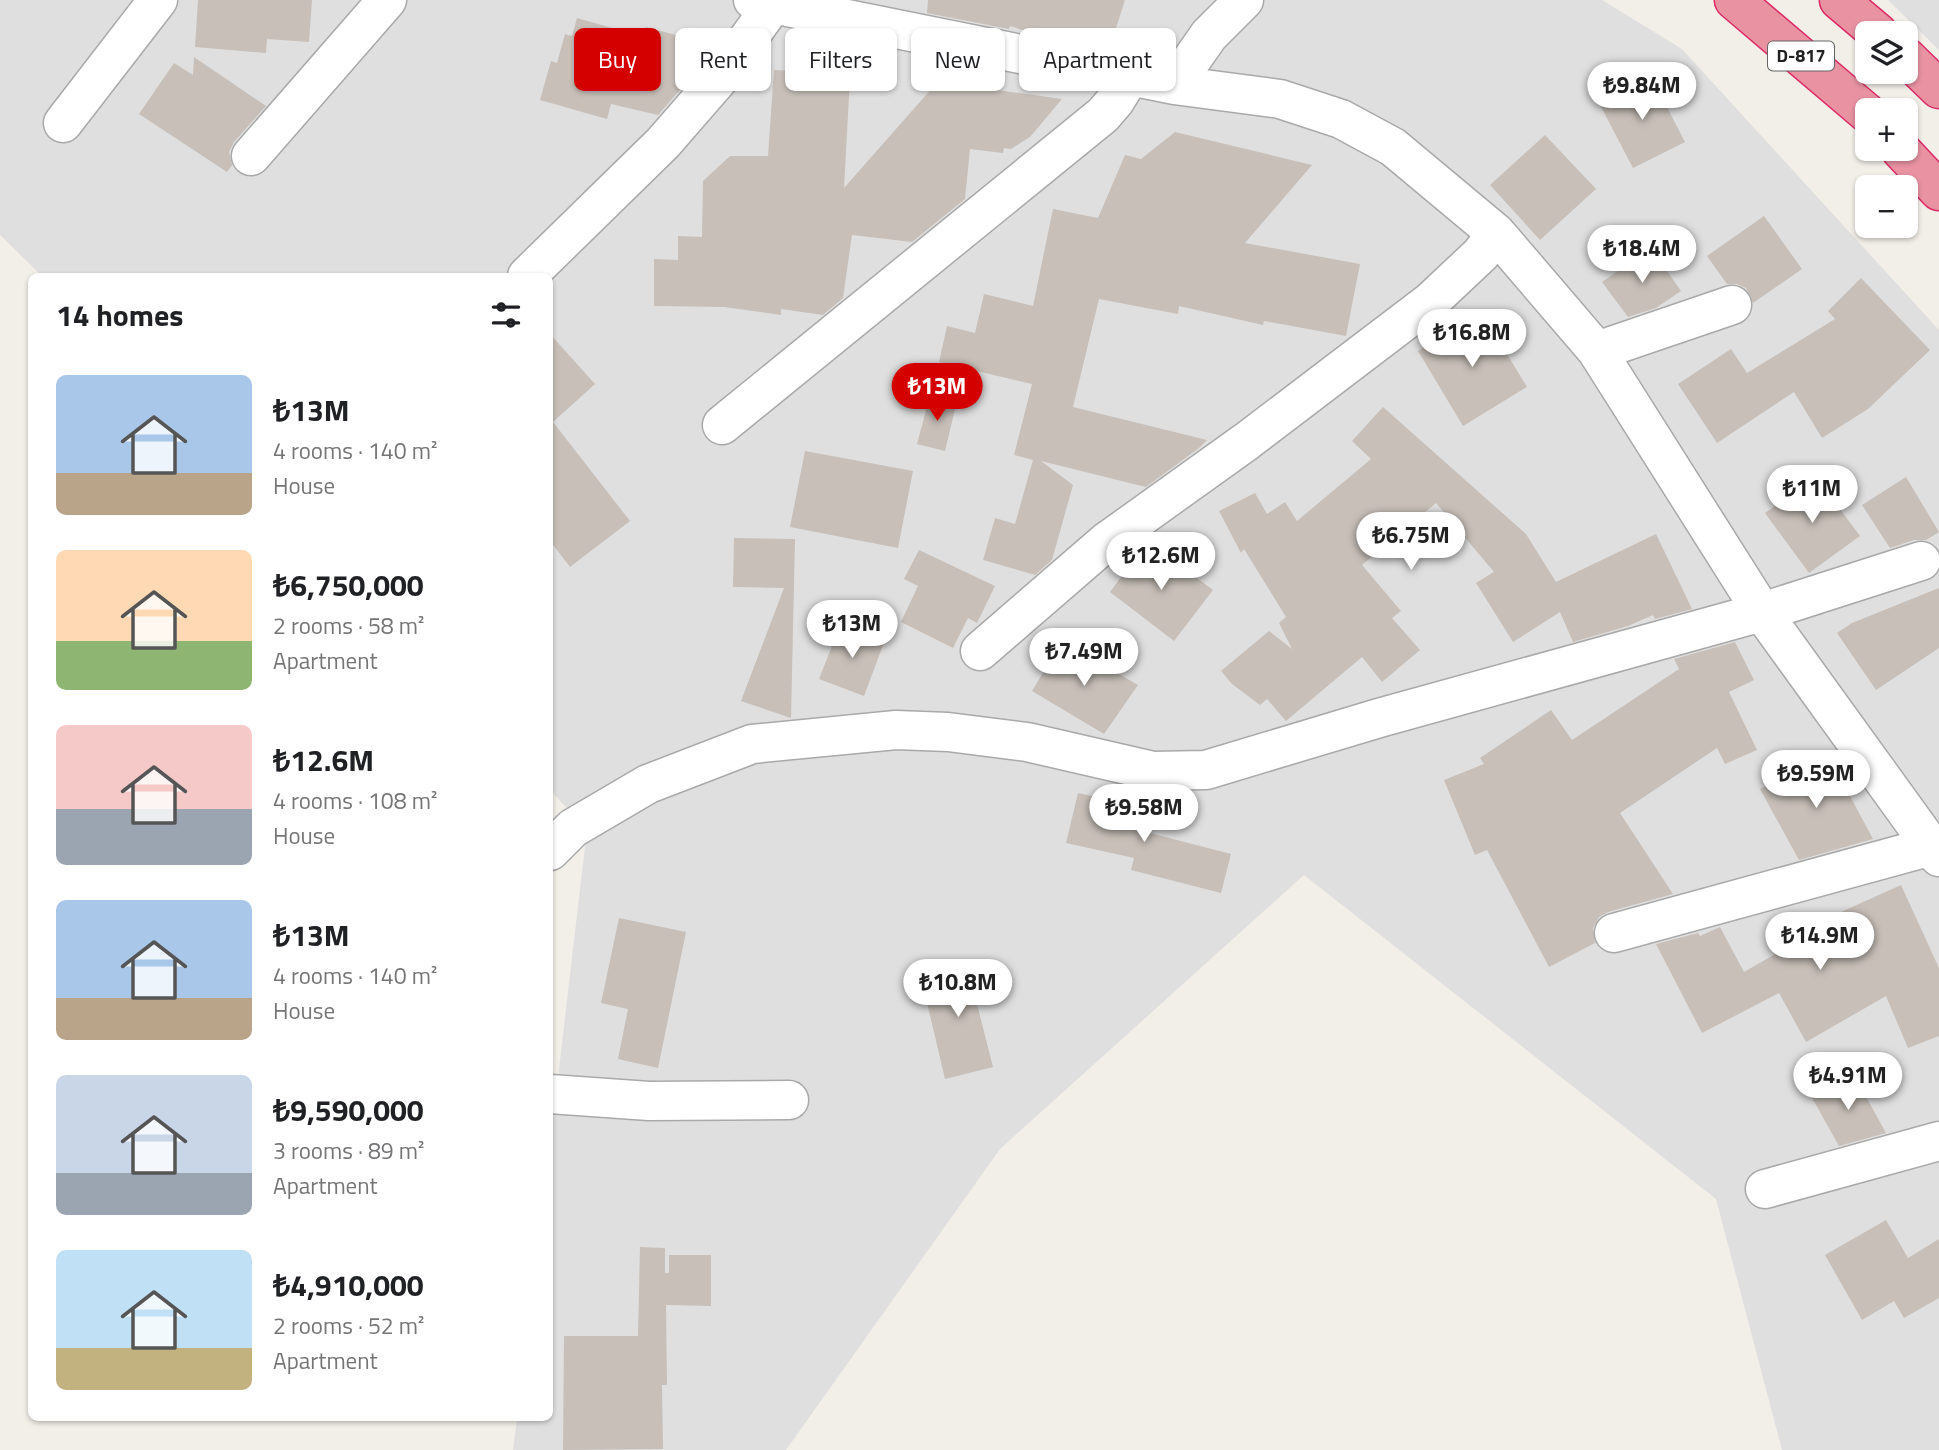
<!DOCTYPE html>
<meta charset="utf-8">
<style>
body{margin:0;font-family:"Titillium Web",sans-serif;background:#f2f2f2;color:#202124;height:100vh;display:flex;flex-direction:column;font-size:26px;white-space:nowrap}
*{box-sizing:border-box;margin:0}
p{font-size:23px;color:#757577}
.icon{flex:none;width:38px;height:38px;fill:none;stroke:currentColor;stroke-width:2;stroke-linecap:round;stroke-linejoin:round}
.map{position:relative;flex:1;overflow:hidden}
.sheet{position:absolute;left:28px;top:273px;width:525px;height:1148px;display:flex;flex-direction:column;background:#fff;border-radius:10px;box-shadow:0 2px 5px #0004}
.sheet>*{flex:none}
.hud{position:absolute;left:574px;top:28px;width:665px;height:63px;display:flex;gap:14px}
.tools{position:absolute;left:1855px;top:21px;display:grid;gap:14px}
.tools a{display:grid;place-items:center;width:63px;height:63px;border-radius:10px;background:#fff;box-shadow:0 2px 5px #0004;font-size:35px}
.price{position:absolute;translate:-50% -60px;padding:0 16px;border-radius:24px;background:#fff;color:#222;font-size:23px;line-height:46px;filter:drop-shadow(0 2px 4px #0008)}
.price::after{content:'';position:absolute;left:50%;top:42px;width:21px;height:16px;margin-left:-10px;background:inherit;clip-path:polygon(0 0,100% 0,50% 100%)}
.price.current{background:#d40000;color:#fff}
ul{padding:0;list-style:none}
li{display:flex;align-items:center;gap:21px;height:175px;padding:0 28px}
li span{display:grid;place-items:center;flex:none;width:196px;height:140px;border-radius:10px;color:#555}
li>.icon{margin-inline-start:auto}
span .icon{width:84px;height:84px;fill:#fffc;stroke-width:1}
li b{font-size:30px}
h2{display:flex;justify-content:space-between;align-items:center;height:84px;padding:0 28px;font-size:30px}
.pill{padding:0 24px;border-radius:10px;background:#fff;box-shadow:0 2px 5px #0004;font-size:24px;line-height:63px}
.pill.current{background:#d40000;color:#fff}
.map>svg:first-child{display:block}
</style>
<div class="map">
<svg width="1939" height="1450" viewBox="0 0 1939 1450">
<rect width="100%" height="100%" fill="#f2efe9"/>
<path fill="#e0dfdf" d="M0,0H1602L1682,49L1939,330V1450H1782L1716,1199L1304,875L1000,1149L786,1450H513L517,1418H550V1145L587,830L550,790V276H42L0,235Z
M1888,0H1939V50Z"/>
<path fill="#c7bfb8" d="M198,0H312L309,42L267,39L266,53L195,47Z
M928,0H1125L1109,50L1042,36L1010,26L1009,29L927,13Z
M577,18L644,37L646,27L709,44L704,62L658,115L611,104L607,119L540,100L551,61L557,63L565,34L572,36Z
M194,57L266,106L234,142L229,152L232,165L227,172L139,114L174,63L193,75Z
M797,58L851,60L844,188L933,87L954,84L1062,99L1030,137L1011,149L1004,148L1003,153L970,149L965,199L912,242L852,235L843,298L823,315L781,309V315L724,307L654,306V259L678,260V236L702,237L703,181L730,156H768L774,70L796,71Z
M1651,76L1685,142L1633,168L1599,103Z
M1175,132L1312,165L1245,243L1360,264L1346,336L1264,321L1263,325L1179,306L1178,314L1099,299L1073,407L1207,440L1199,448L1146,487L1041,461L1073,485L1052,560L1035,575L983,560L995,518L1015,524L1033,460L1014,455L1032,384L939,362L947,326L975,333L984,294L1033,306L1053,209L1098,218L1125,155L1141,159Z
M1545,135L1596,189L1540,240L1490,185Z
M1764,216L1802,269L1753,303L1746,288L1737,284H1727L1707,256Z
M1651,248L1681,291L1656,308L1628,317L1602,282Z
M1861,278L1930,350L1868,409L1822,438L1794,392L1717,443L1678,384L1731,349L1747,373L1835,319L1828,311Z
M1482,313L1527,387L1463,426L1418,351Z
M550,334L595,384L553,422L630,521L570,567L550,541Z
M930,395L957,401L945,451L917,444Z
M1383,407L1526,534L1556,582L1656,534L1692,609L1655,619L1653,615L1628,626L1573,642L1560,612L1513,642L1476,583L1494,572L1436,503L1362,565L1401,611L1392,618L1420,650L1382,682L1362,657L1286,721L1267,699L1260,705L1232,684L1221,671L1269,631L1292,649L1279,623L1286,617L1244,549L1241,553L1219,511L1255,493L1267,514L1285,502L1297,521L1371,459L1352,441Z
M805,451L913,471L898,548L790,527Z
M1816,477L1860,536L1809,573L1765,513Z
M1906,477L1939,532L1926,540H1914L1890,548L1862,505Z
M734,538L795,539L791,718L741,701L784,588L733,587Z
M1154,546L1213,590L1174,641L1110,592L1138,554Z
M919,550L995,586L977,623L968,618L953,648L901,622L918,586L904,579Z
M1939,588V648L1876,690L1837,633L1852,623Z
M841,623L885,640L864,696L819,679Z
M1062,641L1138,685L1104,734L1032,691Z
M1735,642L1754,680L1729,692L1757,750L1725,764L1717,748L1620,813L1673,894L1608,912L1599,917L1593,928L1595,943L1549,967L1487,850L1475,855L1444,780L1484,764L1480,758L1551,710L1572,740L1679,669L1674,659Z
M1827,753L1873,839L1799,860L1760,789Z
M1078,793L1142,807L1138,830L1231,854L1221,893L1131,870L1134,858L1066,843Z
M1901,885L1939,968V1036L1908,1048L1886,996L1806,1042L1779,993L1702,1033L1656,944L1698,933L1700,936L1720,927L1744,972L1832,921L1830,917Z
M619,918L686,932L658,1068L618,1059L628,1009L601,1003Z
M965,963L968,977L983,973L990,1001L977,1004L993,1067L945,1079L920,973Z
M1853,1073L1886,1133L1839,1146L1811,1096Z
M1886,1220L1908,1258L1939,1239V1298L1904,1318L1894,1301L1862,1320L1825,1255Z
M640,1247L665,1248V1273H669V1255H711V1306L666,1305L667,1385H662L663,1449L563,1450L564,1336H638Z"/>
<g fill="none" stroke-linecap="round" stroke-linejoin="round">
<g stroke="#a9a9a9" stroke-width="41">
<path id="minor" d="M753,0L1174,85L1280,99L1341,119L1393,147L1496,233L1597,351L1762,612L1939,857
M1174,85L1209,35L1244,0
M63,123L158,0
M251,156L387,0
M527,276L663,143L723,74L773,4L779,0
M1597,351L1732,305
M722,425L1103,115L1115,101L1130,77
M980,651L1106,542L1247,441L1431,301L1481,254L1496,233
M550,851L573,828L648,784L752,744L896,730L948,732L1027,742L1153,771L1206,770L1379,718L1762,612L1921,561
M1614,933L1939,844
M550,1094L649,1101L789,1100
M1765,1189L1939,1141"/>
</g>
<g stroke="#dc2a67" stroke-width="41">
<path id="highway" d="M1734,0L1867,113
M1839,0L1878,33
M1906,57L1939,89
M1900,149L1939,191"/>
</g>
<use href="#minor" stroke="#fff" stroke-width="38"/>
<use href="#highway" stroke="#e892a2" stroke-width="38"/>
</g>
<g text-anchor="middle" stroke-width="5" stroke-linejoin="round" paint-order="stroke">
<rect fill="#fff" stroke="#646464" stroke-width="2" x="1768" y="41.5" width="66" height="29" rx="5"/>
<g font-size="18" font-weight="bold" fill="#222">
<text x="1801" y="62">D-817</text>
</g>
</g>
</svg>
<div class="tools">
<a><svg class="icon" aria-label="layers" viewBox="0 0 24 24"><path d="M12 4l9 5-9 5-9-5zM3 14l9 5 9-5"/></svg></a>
<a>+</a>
<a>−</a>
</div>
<b class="price" style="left:1642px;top:122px">₺9.84M</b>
<b class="price" style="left:1642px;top:285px">₺18.4M</b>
<b class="price" style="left:1472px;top:369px">₺16.8M</b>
<b class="price current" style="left:937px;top:423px">₺13M</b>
<b class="price" style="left:1812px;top:525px">₺11M</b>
<b class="price" style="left:1411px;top:572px">₺6.75M</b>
<b class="price" style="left:1161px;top:592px">₺12.6M</b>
<b class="price" style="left:852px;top:660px">₺13M</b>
<b class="price" style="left:1084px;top:688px">₺7.49M</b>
<b class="price" style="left:1816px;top:810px">₺9.59M</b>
<b class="price" style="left:1144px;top:844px">₺9.58M</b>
<b class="price" style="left:1820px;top:972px">₺14.9M</b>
<b class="price" style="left:958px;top:1019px">₺10.8M</b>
<b class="price" style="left:1848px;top:1112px">₺4.91M</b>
<div class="hud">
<a class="pill current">Buy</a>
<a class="pill">Rent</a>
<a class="pill">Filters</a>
<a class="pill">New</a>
<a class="pill">Apartment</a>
</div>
<section class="sheet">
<h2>14 homes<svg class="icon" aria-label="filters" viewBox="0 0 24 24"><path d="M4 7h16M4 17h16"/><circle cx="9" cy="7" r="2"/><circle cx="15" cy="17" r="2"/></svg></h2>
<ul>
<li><span style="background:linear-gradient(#a9c7e8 70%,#b9a48a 0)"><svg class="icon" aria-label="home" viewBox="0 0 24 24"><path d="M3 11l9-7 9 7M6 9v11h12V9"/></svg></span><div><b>₺13M</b><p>4 rooms · 140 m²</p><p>House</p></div></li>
<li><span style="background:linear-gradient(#ffd9b3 65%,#8fb573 0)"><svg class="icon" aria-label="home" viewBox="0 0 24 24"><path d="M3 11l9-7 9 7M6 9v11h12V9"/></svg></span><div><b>₺6,750,000</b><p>2 rooms · 58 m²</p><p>Apartment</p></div></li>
<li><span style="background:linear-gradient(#f6c9c9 60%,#9aa5b1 0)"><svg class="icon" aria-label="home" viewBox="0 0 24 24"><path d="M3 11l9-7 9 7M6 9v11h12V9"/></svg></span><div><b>₺12.6M</b><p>4 rooms · 108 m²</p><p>House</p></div></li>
<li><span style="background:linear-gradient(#a9c7e8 70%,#b9a48a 0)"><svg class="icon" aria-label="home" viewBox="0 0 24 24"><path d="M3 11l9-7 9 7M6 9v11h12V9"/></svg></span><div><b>₺13M</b><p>4 rooms · 140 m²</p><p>House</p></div></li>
<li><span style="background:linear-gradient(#c9d6e8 70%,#9aa5b1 0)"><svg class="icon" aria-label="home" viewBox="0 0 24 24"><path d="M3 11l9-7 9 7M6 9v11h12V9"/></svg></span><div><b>₺9,590,000</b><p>3 rooms · 89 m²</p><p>Apartment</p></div></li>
<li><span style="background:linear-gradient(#bfe0f5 70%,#c2b280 0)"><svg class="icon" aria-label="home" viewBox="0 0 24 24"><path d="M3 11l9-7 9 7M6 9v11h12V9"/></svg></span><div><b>₺4,910,000</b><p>2 rooms · 52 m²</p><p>Apartment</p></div></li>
</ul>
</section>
</div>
